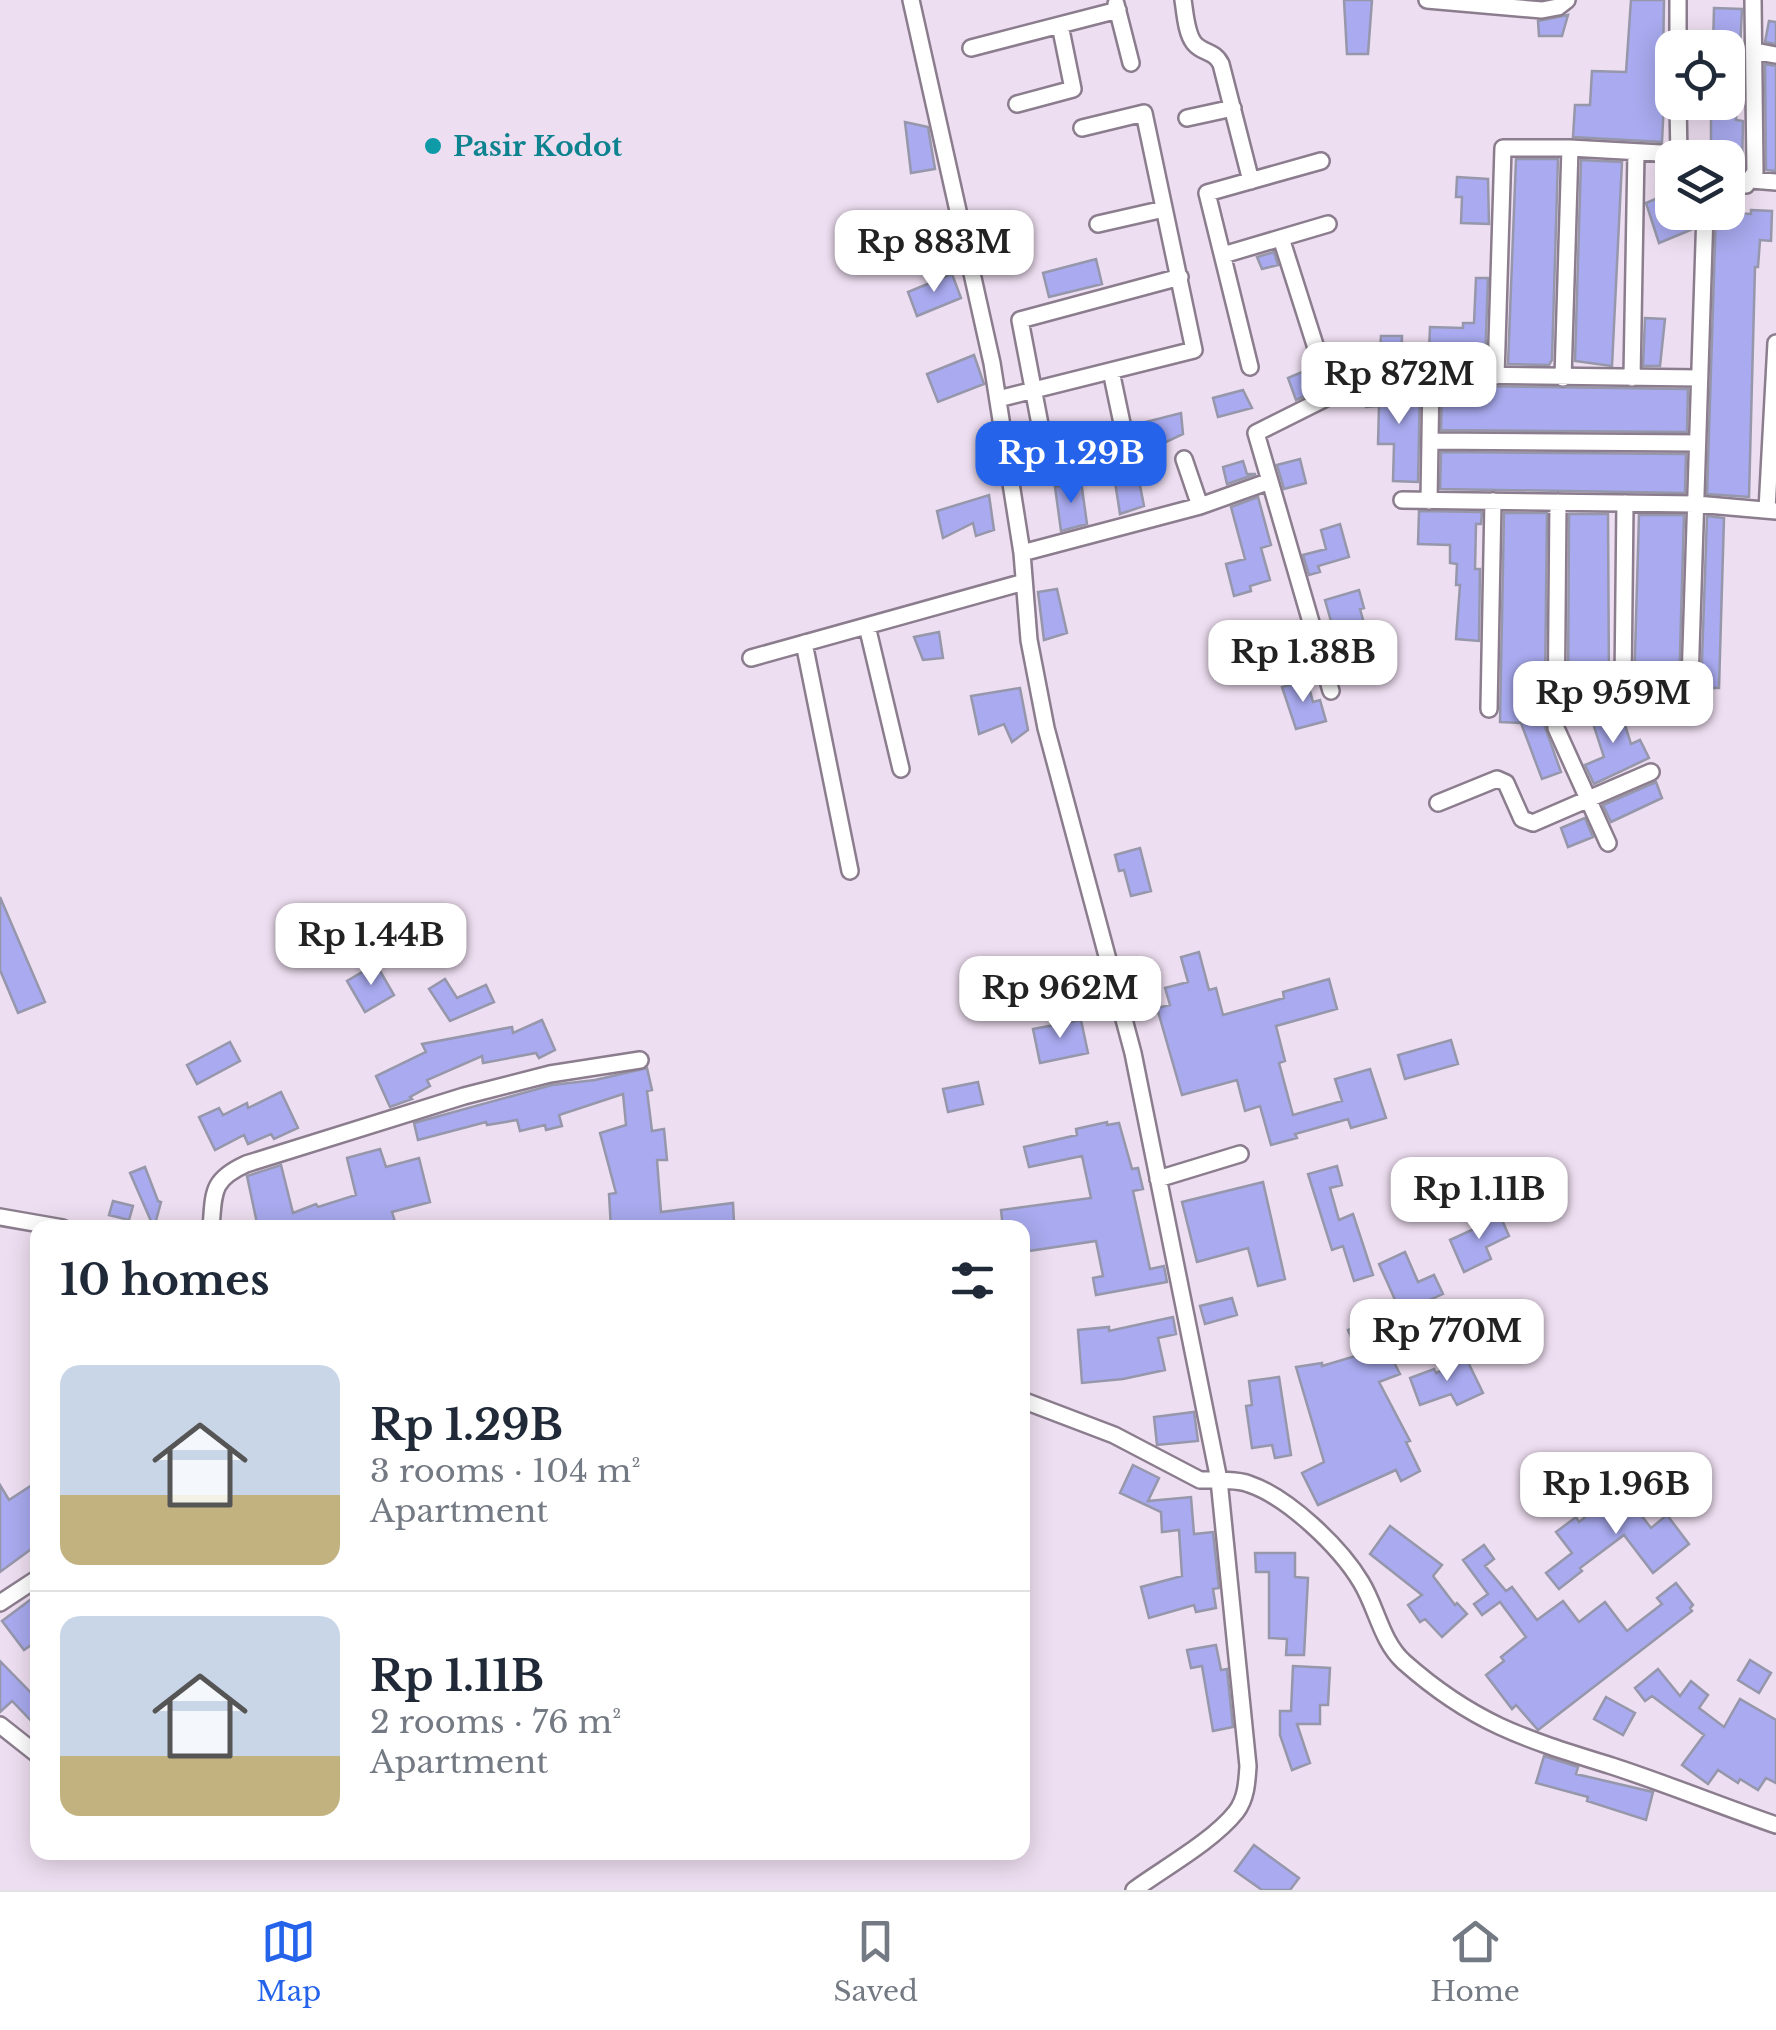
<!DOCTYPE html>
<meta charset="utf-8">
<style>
body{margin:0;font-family:"Libre Baskerville",serif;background:#f2f2f3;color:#1f2937;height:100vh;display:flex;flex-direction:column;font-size:38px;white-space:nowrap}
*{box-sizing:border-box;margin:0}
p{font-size:32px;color:#747a83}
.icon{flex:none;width:55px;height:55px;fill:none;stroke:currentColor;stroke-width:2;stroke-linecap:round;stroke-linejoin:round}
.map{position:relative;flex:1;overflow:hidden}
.side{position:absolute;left:30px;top:1220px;width:1000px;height:640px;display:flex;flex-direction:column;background:#fff;border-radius:20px;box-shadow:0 5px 25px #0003}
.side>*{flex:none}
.tools{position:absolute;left:1655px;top:30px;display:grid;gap:20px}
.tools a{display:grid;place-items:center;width:90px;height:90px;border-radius:20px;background:#fff;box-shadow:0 5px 25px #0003;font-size:50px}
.price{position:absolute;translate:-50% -85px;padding:0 22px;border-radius:20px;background:#fff;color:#222;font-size:32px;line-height:65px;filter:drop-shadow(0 2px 5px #0008)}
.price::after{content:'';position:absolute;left:50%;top:60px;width:30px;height:22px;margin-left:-15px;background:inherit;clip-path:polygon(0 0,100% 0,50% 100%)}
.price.current{background:#2563eb;color:#fff}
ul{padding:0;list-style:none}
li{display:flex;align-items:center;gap:30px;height:250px;padding:0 30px}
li+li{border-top:2px solid #e0e1e3}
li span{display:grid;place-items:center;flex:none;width:280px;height:200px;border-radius:20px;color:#555}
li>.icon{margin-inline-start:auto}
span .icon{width:120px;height:120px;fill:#fffc;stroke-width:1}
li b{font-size:42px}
h2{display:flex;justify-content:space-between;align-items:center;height:120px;padding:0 30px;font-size:42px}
.tabs{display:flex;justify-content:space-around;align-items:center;height:140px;border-top:2px solid #e0e1e3;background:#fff;font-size:28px;color:#747a83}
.tabs a{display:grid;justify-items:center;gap:5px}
.tabs .current{color:#2563eb}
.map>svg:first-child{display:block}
</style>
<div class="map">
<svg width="1776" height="1890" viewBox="0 0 1776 1890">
<rect width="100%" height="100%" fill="#eedef1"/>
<path fill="#a9aaef" stroke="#9697ab" stroke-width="2.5" d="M1344,0H1372L1368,54H1347Z
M1631,0H1664L1663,62H1666L1662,142L1573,137L1575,105H1590L1592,71L1626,72Z
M1714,8L1742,9L1740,48H1713Z
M1568,15L1562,36H1539L1538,21Z
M1769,21L1776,22V44L1765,42Z
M1765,64L1776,66V171L1766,170Z
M1711,106L1737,107L1736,120L1743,121L1742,170H1728V158H1711Z
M905,122L928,127L935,169L911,173Z
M1516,159H1558L1552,360L1549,365L1508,364Z
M1581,160L1622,162L1612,366L1575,361Z
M1457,177L1488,179L1489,224L1461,223L1462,197H1456Z
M1672,192V212H1687L1693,229L1659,243L1646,203Z
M1751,210L1772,211L1771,241L1760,240L1758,267H1755L1749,497L1707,494L1716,212L1751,214Z
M1274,252L1278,265L1262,269L1257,257Z
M1096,259L1102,284L1049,297L1043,273Z
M952,274L961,298L917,316L908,292Z
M1476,278H1488L1485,364H1461L1462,353L1429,352L1430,327L1463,328V323H1474Z
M1645,318L1665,319L1660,366H1643Z
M1381,336H1402L1401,363L1379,365Z
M974,355L984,384L938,402L927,374Z
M1314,367L1322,388L1296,400L1288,378Z
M1389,385L1420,386L1418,482L1393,481L1394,444H1378L1379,406L1366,407L1365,393Z
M1460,386L1688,389L1687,432L1441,430L1442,388Z
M1243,390L1252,408L1218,417L1213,398Z
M1181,413L1183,434L1139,455L1134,425Z
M1441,452L1686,454L1685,493L1440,489Z
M1300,459L1306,483L1284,489L1277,465Z
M1243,461L1247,474H1256L1227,484L1223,467Z
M1138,475L1144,506L1120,514L1115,482Z
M1081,481L1087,524L1061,531L1055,487Z
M989,495L994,530L976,536L973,523L943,538L937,511Z
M1258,497L1271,545L1261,548L1270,580L1250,586L1251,591L1234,596L1226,564L1245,559L1231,507Z
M1419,511L1482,512L1481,524H1476L1475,569H1480L1479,641L1456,639L1460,585H1456L1457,564L1450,563V545L1418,544Z
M1504,513H1547L1545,688H1542L1541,716L1561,772L1542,779L1521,723L1500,722Z
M1569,514H1608L1609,688H1568Z
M1639,515H1684L1679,687L1634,688Z
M1707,516L1724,518L1719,688H1701Z
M1340,524L1349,557L1318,566L1320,572L1309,575L1303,555L1326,549L1321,530Z
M1057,589L1067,633L1044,640L1038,592Z
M1359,590L1364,608L1360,609L1372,652L1342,660L1325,600Z
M939,632L943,658L923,660L914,637Z
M1307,680L1313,702L1320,700L1326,721L1296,729L1282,687Z
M1020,688L1028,730L1012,742L1004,724L979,734L971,696Z
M1609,704V734L1619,706L1631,744L1640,740L1649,758L1594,784L1585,765L1604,757L1589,711Z
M1656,782L1662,798L1611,822L1603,805Z
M1585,818L1593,837L1568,847L1561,828Z
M1140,848L1151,891L1131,896L1124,870L1119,871L1115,855Z
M0,897L45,1002L18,1013L0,970Z
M1199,952L1209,990L1216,988L1223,1015L1284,998L1283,992L1329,979L1337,1009L1276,1026L1285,1061L1279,1063L1293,1115L1342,1101L1335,1079L1370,1069L1386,1118L1351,1128L1348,1119L1295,1134L1297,1138L1271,1145L1260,1106L1245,1111L1237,1080L1182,1095L1157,1008L1170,1005L1165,988L1188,982L1181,957Z
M376,964L394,995L365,1012L347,981Z
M445,979L457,998L486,985L494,1002L450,1021L429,989Z
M542,1020L555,1050L539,1058L536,1053L483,1063L482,1056L427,1080L430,1086L410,1097L412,1099L390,1107L376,1076L426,1052L422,1044L512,1027L513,1033Z
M1081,1020L1088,1053L1040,1063L1033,1029Z
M1451,1040L1458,1064L1405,1079L1398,1055Z
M230,1042L240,1061L197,1084L187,1065Z
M647,1068L652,1090L647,1091L652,1131L664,1129L667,1160H657L661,1212L733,1203L734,1223L705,1228H611L609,1194L616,1193L600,1133L626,1125L623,1094L559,1115L562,1126L546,1130L545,1125L520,1131L517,1120L487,1125L486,1122L418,1140L414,1123L552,1085L595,1080Z
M978,1082L983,1104L948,1112L943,1089Z
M281,1092L298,1128L274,1139L271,1134L248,1144L244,1135L215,1150L199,1117L219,1108L223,1115L247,1103L248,1108Z
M1107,1122V1125L1119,1123L1132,1169L1138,1168L1143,1189L1133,1191L1150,1269L1164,1266L1167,1282L1096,1295L1093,1278L1103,1276L1096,1241L1022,1252V1228H1003L1001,1210L1091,1198L1082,1156L1029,1167L1024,1147L1077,1135L1076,1129Z
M380,1149L386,1167L419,1158L430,1202L392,1212L397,1228H258L247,1176L281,1165L293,1213L316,1204L318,1207L356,1195L347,1158Z
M1337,1166L1342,1185L1330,1188L1339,1220L1353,1214L1373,1275L1354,1281L1343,1246L1332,1250L1308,1174Z
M145,1167L158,1201L161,1202L154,1228L130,1173Z
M1263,1182L1285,1279L1258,1286L1248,1248L1197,1262L1182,1202Z
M113,1201L133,1206L129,1220L109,1215Z
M1499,1213L1509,1236L1486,1247L1491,1259L1464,1272L1450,1240L1485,1224L1483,1220Z
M1405,1252L1418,1282L1434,1275L1443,1294L1401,1313L1379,1264Z
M1232,1298L1237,1315L1205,1324L1200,1306Z
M1173,1317L1176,1334L1158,1338L1165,1370L1123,1379L1082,1383L1078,1330L1109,1327V1331Z
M1372,1319L1400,1374L1379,1382L1410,1441L1406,1442L1420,1471L1401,1481L1396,1470L1318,1505L1302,1473L1324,1462L1296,1367L1322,1363V1366L1359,1355L1348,1330Z
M1466,1358L1483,1393L1457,1405L1451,1394L1420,1405L1410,1378L1434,1369L1436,1373Z
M1279,1377L1291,1455L1275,1458L1272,1445L1252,1448L1246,1406L1252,1405L1249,1381Z
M1194,1412L1198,1441L1157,1445L1154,1417Z
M1133,1465L1159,1478L1148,1501L1191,1497L1194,1534L1213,1532L1219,1588L1213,1589L1216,1608L1196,1612L1194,1605L1149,1618L1141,1587L1182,1576L1179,1530L1162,1532L1161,1512L1120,1493Z
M38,1481V1544L0,1572V1485L9,1500Z
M1619,1486L1651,1528L1667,1515L1689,1544L1653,1573L1624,1535L1580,1568L1582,1571L1559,1589L1546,1573L1572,1553L1556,1532L1576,1517L1579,1522L1607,1500L1605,1497Z
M1390,1526L1442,1565L1433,1576L1455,1605L1457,1603L1467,1614L1442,1637L1425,1619L1420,1622L1408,1605L1422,1595L1370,1554Z
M1484,1545L1494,1559L1485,1566L1506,1591L1512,1587L1537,1620L1563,1601L1579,1622L1605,1602L1627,1631L1662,1604L1657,1598L1676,1583L1693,1605L1690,1608L1692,1611L1538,1730L1516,1705L1512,1709L1486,1675L1504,1661L1501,1657L1526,1637L1500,1602L1482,1615L1474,1604L1488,1594L1463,1560Z
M1255,1553H1295V1577L1308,1578L1304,1655H1286L1287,1639L1269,1638V1572H1256Z
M38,1594V1640L24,1650L2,1621Z
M1216,1645L1221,1670L1227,1669L1233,1727L1213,1731L1202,1666L1191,1668L1187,1650Z
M1750,1660L1771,1673L1759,1693L1738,1680Z
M0,1661L38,1700V1728L12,1701L0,1712Z
M1293,1666L1330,1668L1328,1705H1320V1724H1297L1310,1763L1292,1770L1280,1735V1711H1291Z
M1658,1669L1680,1696L1691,1681L1708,1695L1699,1708L1724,1727L1740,1699L1776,1720V1783L1766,1778L1758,1790L1740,1779L1738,1783L1718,1770L1708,1784L1682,1765L1704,1735L1652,1696L1645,1701L1635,1688Z
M1606,1697L1635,1713L1623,1735L1594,1719Z
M1544,1756L1578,1767L1576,1774L1653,1792L1646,1820L1587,1801L1588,1797L1536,1783Z
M1254,1845L1299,1878L1290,1890H1262L1235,1871Z"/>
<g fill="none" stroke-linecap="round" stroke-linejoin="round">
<g stroke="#8b7d8d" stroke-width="20">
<path id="minor" d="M911,0L992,363L1022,553L1029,640L1046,728L1133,1053L1219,1480C1229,1481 1239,1480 1249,1484C1288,1497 1340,1547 1361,1582C1377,1608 1381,1641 1404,1662C1474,1724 1525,1739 1612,1766C1667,1784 1721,1806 1776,1825
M1183,0C1185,12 1186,33 1194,43C1203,54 1214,50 1221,64L1251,181
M1427,0L1542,10L1558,7L1567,0
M1678,0V48
M1116,4L1131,63
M971,48L1118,10
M1754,51L1776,55
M1678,102L1679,158
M1017,104L1073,89L1060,25
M1187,118L1233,108
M1751,180L1776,182
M1728,184L1746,185L1755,172L1753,0
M1098,224L1164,209
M1281,238L1316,348
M1223,255L1328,224
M1250,367L1207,193L1321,161
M1111,371L1127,447
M1496,376L1503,148H1570L1678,154
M1563,378L1570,148
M1632,378L1636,152
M998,399L1194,350L1144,113L1082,128
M1430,441L1697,443
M1047,461L1020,320L1180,277
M1402,500L1696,504L1776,511
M1429,501L1431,377
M1558,502L1556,728L1608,843
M1200,506L1270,481
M1767,510L1776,343
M1022,553L1200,506L1184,459
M867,626L901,769
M804,643L850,871
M751,658L1024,582
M1623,685L1625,503
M1331,691L1256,433L1346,388L1387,374L1699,378
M1489,709L1493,501
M1689,713L1705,212
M1438,803L1497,779L1506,783L1522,819L1533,823L1651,772
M1158,1179L1240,1154
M0,1217L63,1228
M211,1228C214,1192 211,1180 246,1164L464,1096L550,1074L640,1060
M1022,1400L1114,1435L1200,1480H1219L1248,1766C1247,1783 1246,1799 1236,1812C1213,1841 1164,1868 1134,1890
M0,1603L38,1578
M0,1725L38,1755"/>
</g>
<use href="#minor" stroke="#fff" stroke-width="15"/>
</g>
<circle fill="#0f9aa8" stroke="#eedef1" stroke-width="4" cx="433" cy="146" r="10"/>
<g text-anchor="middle" stroke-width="8" stroke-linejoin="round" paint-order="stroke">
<g font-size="28" font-weight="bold" fill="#0d838f" stroke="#eedef1" text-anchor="start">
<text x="453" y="156">Pasir Kodot</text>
</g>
</g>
</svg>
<div class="tools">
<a><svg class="icon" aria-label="locate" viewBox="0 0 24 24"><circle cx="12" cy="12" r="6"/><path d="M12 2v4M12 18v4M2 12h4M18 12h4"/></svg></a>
<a><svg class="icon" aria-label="layers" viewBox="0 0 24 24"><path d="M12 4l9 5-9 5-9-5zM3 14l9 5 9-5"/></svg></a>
</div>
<b class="price" style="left:934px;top:295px">Rp 883M</b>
<b class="price" style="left:1399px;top:427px">Rp 872M</b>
<b class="price current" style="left:1071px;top:506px">Rp 1.29B</b>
<b class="price" style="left:1303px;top:705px">Rp 1.38B</b>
<b class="price" style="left:1613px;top:746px">Rp 959M</b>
<b class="price" style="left:371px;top:988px">Rp 1.44B</b>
<b class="price" style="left:1060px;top:1041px">Rp 962M</b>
<b class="price" style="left:1479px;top:1242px">Rp 1.11B</b>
<b class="price" style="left:1447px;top:1384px">Rp 770M</b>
<b class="price" style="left:1616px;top:1537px">Rp 1.96B</b>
<section class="side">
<h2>10 homes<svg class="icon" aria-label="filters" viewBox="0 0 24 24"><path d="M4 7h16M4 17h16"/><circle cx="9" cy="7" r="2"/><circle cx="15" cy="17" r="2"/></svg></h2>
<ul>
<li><span style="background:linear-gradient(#c9d6e8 65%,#c2b280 0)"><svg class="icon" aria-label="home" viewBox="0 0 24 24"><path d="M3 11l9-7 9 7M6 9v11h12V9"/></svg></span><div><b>Rp 1.29B</b><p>3 rooms · 104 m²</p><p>Apartment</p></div></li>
<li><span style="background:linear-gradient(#c9d6e8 70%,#c2b280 0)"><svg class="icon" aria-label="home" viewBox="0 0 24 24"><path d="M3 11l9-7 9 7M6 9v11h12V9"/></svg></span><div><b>Rp 1.11B</b><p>2 rooms · 76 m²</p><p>Apartment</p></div></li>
</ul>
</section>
</div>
<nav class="tabs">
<a class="current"><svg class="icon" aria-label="map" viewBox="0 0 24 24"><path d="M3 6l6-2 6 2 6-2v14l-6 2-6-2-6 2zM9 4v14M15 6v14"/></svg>Map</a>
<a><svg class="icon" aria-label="saved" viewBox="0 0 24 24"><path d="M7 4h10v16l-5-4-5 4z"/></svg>Saved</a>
<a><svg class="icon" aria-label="home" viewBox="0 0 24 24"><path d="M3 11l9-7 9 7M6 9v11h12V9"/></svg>Home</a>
</nav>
